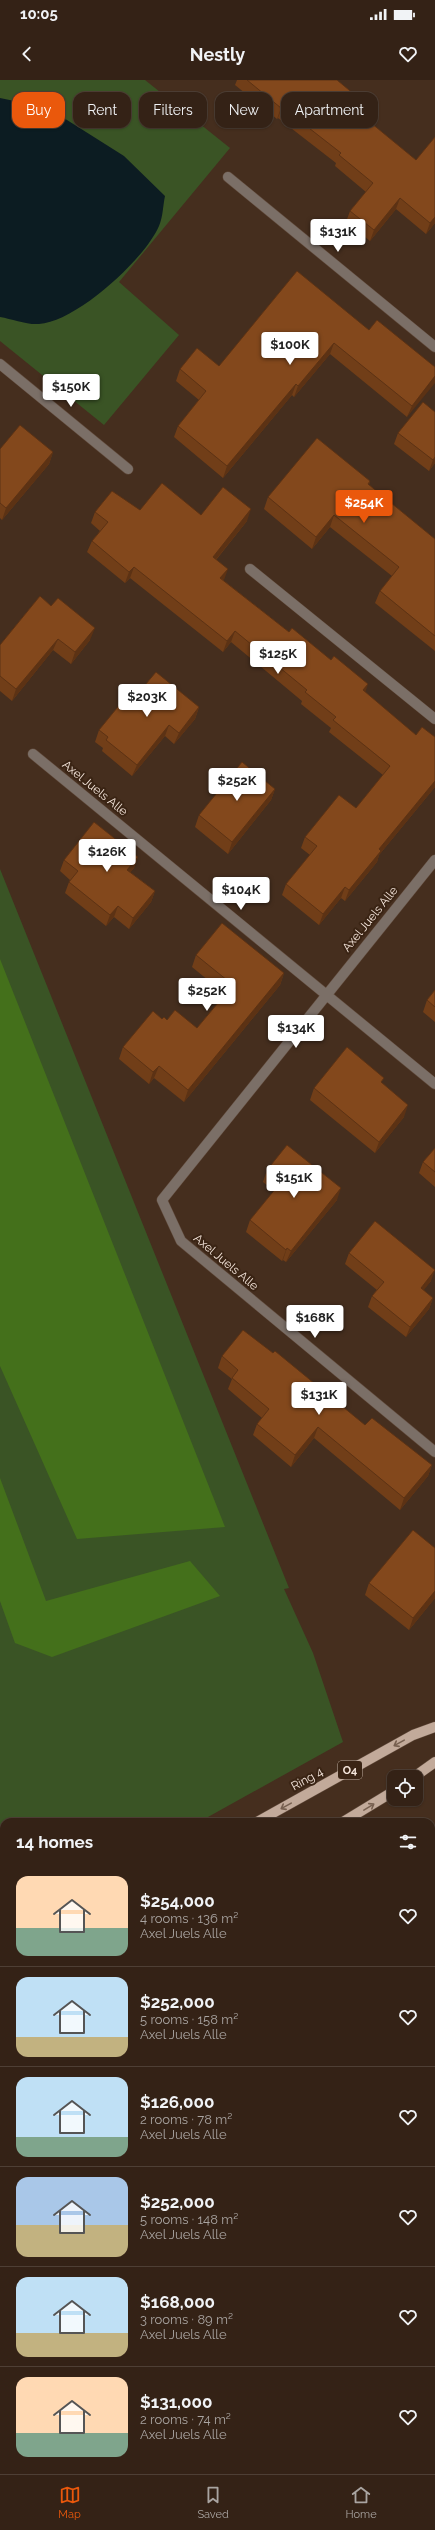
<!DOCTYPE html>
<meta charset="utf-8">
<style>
body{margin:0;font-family:Raleway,sans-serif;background:#3f2f23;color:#f1f3f6;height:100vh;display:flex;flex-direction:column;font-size:15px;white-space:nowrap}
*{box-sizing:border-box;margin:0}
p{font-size:13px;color:#a9a4a1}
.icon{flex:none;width:22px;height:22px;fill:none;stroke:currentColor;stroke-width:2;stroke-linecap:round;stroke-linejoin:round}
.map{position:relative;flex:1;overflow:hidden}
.side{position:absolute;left:0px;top:1738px;width:435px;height:656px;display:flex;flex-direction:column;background:#342216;border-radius:12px 12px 0 0;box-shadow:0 1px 3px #0004,0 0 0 1px #4e3f35}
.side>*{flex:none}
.banner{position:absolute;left:12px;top:12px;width:411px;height:36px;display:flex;gap:8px}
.tools{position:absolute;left:387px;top:1690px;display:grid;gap:8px}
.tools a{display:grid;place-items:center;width:36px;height:36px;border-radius:8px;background:#342216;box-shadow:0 1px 3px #0004,0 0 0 1px #4e3f35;font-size:20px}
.price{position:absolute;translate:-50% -34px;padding:0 9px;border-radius:4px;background:#fff;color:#222;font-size:13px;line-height:26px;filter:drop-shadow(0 1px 2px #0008)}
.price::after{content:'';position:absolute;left:50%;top:24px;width:12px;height:9px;margin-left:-6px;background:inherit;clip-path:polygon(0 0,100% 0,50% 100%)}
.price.current{background:#ea580c;color:#fff}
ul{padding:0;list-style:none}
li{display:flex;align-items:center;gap:12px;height:100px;padding:0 16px}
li+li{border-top:1px solid #4e3f35}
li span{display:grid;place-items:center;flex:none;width:112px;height:80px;border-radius:12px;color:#555}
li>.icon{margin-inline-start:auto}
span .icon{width:48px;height:48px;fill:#fffc;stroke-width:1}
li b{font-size:17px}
h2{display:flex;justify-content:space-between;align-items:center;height:48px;padding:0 16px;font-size:17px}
.pill{padding:0 14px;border-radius:12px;background:#342216;box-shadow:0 1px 3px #0004,0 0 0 1px #4e3f35;font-size:14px;line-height:36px}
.pill.current{background:#ea580c;color:#fff}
.status{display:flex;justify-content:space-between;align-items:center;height:28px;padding:0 20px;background:#342216;direction:ltr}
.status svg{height:11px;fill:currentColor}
header{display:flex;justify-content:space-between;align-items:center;height:52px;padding:0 16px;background:#342216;font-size:18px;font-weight:700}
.menu{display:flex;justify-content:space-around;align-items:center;height:56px;border-top:1px solid #4e3f35;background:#342216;font-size:11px;color:#a9a4a1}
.menu a{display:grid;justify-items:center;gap:2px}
.menu .current{color:#ea580c}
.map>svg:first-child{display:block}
</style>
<div class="status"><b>10:05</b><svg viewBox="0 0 49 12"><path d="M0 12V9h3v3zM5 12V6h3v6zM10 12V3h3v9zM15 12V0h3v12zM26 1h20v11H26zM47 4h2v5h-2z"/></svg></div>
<header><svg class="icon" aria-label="back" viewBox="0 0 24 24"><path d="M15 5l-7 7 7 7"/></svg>Nestly<svg class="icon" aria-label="heart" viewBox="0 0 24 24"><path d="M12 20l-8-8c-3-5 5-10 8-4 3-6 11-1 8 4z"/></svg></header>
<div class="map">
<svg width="435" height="2394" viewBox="0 0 435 2394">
<rect width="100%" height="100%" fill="#452e1e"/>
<path fill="#3a5425" d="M0,0H145L230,68L119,202L179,255L104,345L0,261Z
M0,789L289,1508L284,1509L313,1573L343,1662L199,1742H4V1822L0,1817Z
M435,1748V1902L431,1904V1750Z
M4,1999V2390H25L24,2394H0V2001Z
M435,2185V2306L431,2309V2187Z
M230,2390H354L349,2394H227Z"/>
<path fill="#44701b" d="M0,879L225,1447L77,1459L0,1286Z
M0,1398L46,1521L190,1481L220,1516L52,1577L15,1563L0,1521Z
M435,1902V2137L431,2140V1904Z
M25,2390H207L206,2394H24Z"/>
<path fill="#0c1c22" d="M0,18L48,28L124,76L165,116C163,125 163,137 159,146C145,179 76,242 39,244C27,245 12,239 0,237Z"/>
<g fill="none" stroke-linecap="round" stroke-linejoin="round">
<g stroke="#614b3c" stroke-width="11">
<path id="minor" d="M228,97L435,267
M0,284L128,389
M250,489L435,639
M33,674L435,1004
M435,780L162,1120L181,1161L435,1372"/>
</g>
<g stroke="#614b3c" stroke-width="11">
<path id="primary" d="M414,1697L435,1682
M257,1742L413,1655L435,1647
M343,1742L394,1711
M0,1886L4,1884
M0,1946L4,1944"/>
</g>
<use href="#minor" stroke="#7b6f67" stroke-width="10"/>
<use href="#primary" stroke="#c2aa9a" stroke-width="10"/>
</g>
<path fill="#713e18" d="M237,0H322L356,31L416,80L435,57V143L426,154L396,129L370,161L346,142L350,131L366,112L335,86L336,83L278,38L277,39L235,5Z
M369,250L435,287L407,337L330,274L294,317L292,315L223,398L174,357L178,346L199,320L176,301L180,289L219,286Z
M435,332V383L429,391L394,364L398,353Z
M0,369L53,372L49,384L2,440L0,438Z
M370,401L369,405L435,459V571L375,523L380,511L392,496L330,447L312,469L264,429L268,417Z
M140,430L201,435L247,441L216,480L223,500L365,612L416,655L435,657V707L379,775L377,782L345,821L341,818L319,845L282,815L286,804L310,775L301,768L305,757L356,728L383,695L329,652L331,648L301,624L302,621L231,562L223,572L130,498L125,503L87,472L92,461L100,451L91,443L95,432Z
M40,516L90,560L71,584L53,570L12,621L0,611V565Z
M135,617L199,627L195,639L174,664L165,656L132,696L102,671L103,668L95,662L99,650Z
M275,709L271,720L228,774L195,747L199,735Z
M138,777L134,788L130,792L155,811L151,822L129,849L114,837L106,846L65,813L69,802L70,800L60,791L64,780Z
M196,875L284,893L280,905L184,1022L154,998L149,1004L119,979L123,967L162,939L197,948L225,914L192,887Z
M435,910V942L423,932L427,920Z
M382,1003L404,1037L375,1073L310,1020L314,1008Z
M435,1068V1107L419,1093L423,1082Z
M267,1090L337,1120L286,1182L283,1180L282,1181L246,1152L250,1140L274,1111L263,1102Z
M349,1173L431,1201L423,1210L433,1218L429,1229L406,1257L368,1227L372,1216L377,1210L345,1184Z
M222,1276L365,1345L432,1385L428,1396L400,1430L314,1358L291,1387L253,1355L257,1344L262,1338L228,1309L232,1299L218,1288Z
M369,1503L435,1518L409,1550L365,1515Z"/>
<path fill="#5c3214" d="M361,20L357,31L350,40L354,29Z
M282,27L278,38L277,39L281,28Z
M400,118L396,129L370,161L374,150Z
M435,137V143L426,154L430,143Z
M334,263L330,274L294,317L298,306Z
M435,296V303L407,337L412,326Z
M296,304L292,315L223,398L227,386Z
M53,372L49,384L2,440L6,428Z
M435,377V383L429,391L433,380Z
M251,429L247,441L209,488L213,477Z
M334,435L330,447L312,469L316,457Z
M134,487L130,498L125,503L129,492Z
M228,489L224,500L220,498Z
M95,548L90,560L71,584L75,572Z
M235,551L231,562L223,572L227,561Z
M58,559L53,570L12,621L16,609Z
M368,604L364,616L363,610Z
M199,627L195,639L174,664L179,653Z
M169,645L165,656L132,696L137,685Z
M435,701V707L379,775L377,782L345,821L349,810L379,769Z
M275,709L271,720L228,774L232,762Z
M138,777L134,788L123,801L127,790Z
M345,807L341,818L319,845L323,834Z
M155,811L151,822L129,849L133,838Z
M118,826L114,837L106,846L110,835Z
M284,893L280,905L184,1022L188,1010Z
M159,986L154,998L149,1004L153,992Z
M408,1025L404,1037L375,1073L379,1062Z
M341,1108L337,1120L286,1182L291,1171Z
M287,1168L283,1180L282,1181L286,1170Z
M435,1190L431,1201L417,1219L421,1208Z
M433,1218L429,1229L406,1257L410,1247Z
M318,1347L314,1358L291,1387L295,1375Z
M432,1385L428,1396L400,1430L404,1418Z
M435,1511V1518L409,1550L413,1538Z"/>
<path fill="#83481c" stroke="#5c3214" d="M247,0H337L361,20L354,29L416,80L435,57V137L430,143L400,118L374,150L350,131L373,103L339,75L341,73L282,27L281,28Z
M297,191L369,250L377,240L435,287V296L412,326L334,263L298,306L296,304L227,386L178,346L206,311L180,289L197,268L219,286Z
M423,322L435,332V377L433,380L398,353Z
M20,345L53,372L6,428L0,423V369Z
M317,358L370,401L368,404L435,459V556L380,511L399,487L334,435L316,457L268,417Z
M162,403L201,435L223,407L251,429L213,477L228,489L220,498L289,552L292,548L331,580L334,576L368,604L363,610L416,655L422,647L435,657V701L379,769L381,771L349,810L345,807L323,834L286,804L317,766L305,757L339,715L356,728L390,686L333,640L336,637L305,612L307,610L235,551L227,561L134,487L129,492L92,461L108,442L95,432L112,411L140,430Z
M40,516L51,526L58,518L95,548L75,572L58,559L16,609L0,596V565Z
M156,592L199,627L179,653L169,645L137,685L106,660L108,657L99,650L130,612L135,617Z
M242,682L275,709L232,762L199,735Z
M94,742L138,777L127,790L155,811L133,838L118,826L110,835L69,802L78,791L64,780Z
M222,843L284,893L188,1010L159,986L153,992L123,967L153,931L162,939L164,937L167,940L175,930L197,948L233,905L196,875Z
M435,910V927L427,920Z
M347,967L384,998L381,1002L408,1025L379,1062L314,1008Z
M287,1065L341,1108L291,1171L287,1168L286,1170L250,1140L281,1102L267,1090Z
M435,1068V1092L423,1082Z
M375,1141L435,1190L421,1208L433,1218L410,1247L372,1216L384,1202L349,1173Z
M243,1250L273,1273L275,1271L365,1345L372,1338L432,1385L404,1418L318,1347L295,1375L257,1344L269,1329L232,1298L238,1290L222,1276Z
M413,1450L435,1468V1511L413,1538L369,1503Z"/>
<defs><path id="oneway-shaft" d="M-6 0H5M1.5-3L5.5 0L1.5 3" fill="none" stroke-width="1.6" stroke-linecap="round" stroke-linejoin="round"/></defs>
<g stroke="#776050">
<use href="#oneway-shaft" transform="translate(399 1663) rotate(151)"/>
<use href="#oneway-shaft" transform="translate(286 1726) rotate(151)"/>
<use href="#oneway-shaft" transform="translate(369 1727) rotate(-31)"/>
</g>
<g text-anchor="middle" stroke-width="4" stroke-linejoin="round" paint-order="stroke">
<rect fill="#3a2414" stroke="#bdaca0" stroke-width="1" x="338" y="1681" width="24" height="18" rx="3"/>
<g font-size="11" font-weight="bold" fill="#f5e6dc">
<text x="350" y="1694">O4</text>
</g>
<g font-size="12" fill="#f5e6dc" stroke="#3a2414">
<text transform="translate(95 708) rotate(39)" y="4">Axel Juels Alle</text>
<text transform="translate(370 839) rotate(-51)" y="4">Axel Juels Alle</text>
<text transform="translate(226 1182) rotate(40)" y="4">Axel Juels Alle</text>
<text transform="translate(307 1699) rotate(-29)" y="4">Ring 4</text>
</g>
</g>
</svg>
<div class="tools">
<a><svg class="icon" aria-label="locate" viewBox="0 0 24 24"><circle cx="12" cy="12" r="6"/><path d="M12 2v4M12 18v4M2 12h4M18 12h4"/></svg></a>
</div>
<b class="price" style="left:338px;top:173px">$131K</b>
<b class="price" style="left:290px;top:286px">$100K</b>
<b class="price" style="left:71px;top:328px">$150K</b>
<b class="price current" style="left:364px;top:444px">$254K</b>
<b class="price" style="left:278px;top:595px">$125K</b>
<b class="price" style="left:147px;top:638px">$203K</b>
<b class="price" style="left:237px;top:722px">$252K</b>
<b class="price" style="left:107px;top:793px">$126K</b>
<b class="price" style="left:241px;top:831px">$104K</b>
<b class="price" style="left:207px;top:932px">$252K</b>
<b class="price" style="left:296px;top:969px">$134K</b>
<b class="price" style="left:294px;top:1119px">$151K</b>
<b class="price" style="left:315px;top:1259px">$168K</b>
<b class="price" style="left:319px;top:1336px">$131K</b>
<div class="banner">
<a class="pill current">Buy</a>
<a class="pill">Rent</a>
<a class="pill">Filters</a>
<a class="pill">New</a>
<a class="pill">Apartment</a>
</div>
<section class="side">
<h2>14 homes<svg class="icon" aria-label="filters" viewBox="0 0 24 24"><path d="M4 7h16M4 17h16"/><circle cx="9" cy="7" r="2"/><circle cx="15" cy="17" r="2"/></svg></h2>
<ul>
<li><span style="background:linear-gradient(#ffd9b3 65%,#7fa58c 0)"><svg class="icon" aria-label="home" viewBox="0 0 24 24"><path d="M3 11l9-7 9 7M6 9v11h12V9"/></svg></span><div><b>$254,000</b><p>4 rooms · 136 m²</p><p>Axel Juels Alle</p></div><svg class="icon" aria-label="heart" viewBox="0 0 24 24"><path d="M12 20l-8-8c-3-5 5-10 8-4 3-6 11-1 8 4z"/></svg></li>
<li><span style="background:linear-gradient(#bfe0f5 75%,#c2b280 0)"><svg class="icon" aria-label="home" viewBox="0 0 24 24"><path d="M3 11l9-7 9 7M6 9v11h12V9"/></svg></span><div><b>$252,000</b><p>5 rooms · 158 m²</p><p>Axel Juels Alle</p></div><svg class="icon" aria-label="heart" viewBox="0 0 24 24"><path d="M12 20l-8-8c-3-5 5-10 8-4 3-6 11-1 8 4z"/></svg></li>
<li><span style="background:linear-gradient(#bfe0f5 75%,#7fa58c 0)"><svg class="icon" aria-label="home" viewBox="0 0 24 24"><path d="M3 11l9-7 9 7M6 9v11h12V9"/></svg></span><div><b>$126,000</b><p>2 rooms · 78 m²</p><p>Axel Juels Alle</p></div><svg class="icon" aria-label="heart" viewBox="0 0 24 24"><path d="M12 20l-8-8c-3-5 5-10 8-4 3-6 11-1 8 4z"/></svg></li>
<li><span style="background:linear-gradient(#a9c7e8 60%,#c2b280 0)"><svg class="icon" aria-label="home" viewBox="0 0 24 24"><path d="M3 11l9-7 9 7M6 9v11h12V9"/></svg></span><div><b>$252,000</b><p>5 rooms · 148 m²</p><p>Axel Juels Alle</p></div><svg class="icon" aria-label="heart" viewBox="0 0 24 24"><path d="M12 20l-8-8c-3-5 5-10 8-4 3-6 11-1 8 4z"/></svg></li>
<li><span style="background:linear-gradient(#bfe0f5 70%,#c2b280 0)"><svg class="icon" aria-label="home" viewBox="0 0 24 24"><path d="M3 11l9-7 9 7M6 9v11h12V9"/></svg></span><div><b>$168,000</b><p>3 rooms · 89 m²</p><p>Axel Juels Alle</p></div><svg class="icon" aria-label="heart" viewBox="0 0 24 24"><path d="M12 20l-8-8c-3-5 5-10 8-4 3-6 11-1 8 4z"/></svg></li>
<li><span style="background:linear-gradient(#ffd9b3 70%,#7fa58c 0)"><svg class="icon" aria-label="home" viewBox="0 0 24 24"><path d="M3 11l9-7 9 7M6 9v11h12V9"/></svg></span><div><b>$131,000</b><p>2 rooms · 74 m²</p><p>Axel Juels Alle</p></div><svg class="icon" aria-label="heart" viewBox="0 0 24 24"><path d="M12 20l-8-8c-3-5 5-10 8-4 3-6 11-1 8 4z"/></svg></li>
</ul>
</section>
</div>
<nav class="menu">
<a class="current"><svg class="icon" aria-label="map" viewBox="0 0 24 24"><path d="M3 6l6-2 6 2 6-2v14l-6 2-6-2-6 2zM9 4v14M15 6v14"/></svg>Map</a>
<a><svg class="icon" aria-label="saved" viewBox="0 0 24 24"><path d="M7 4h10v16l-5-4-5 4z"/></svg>Saved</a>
<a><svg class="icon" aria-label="home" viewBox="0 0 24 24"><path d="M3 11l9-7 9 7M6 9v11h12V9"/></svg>Home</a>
</nav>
